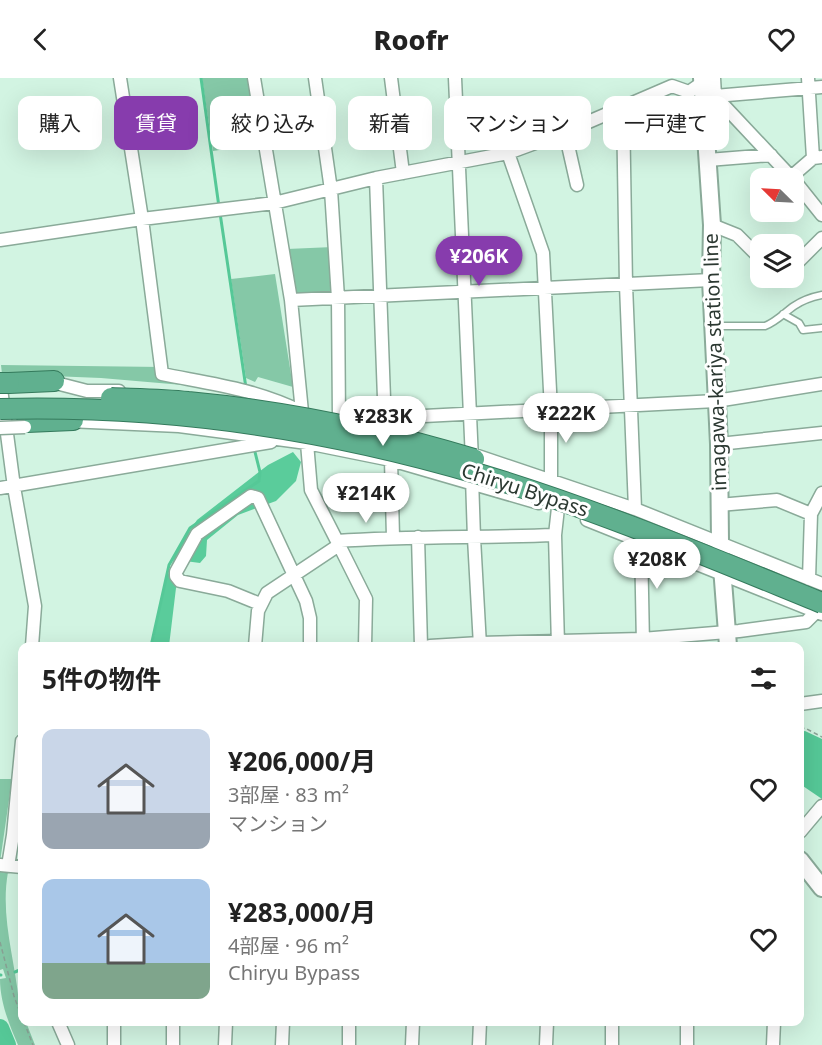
<!DOCTYPE html>
<html lang="ja">
<meta charset="utf-8">
<style>
body{margin:0;font-family:"Noto Sans","Noto Sans JP",sans-serif;background:#f6f6f6;color:#222;height:100vh;display:flex;flex-direction:column;font-size:22px;white-space:nowrap}
*{box-sizing:border-box;margin:0}
p{font-size:20px;color:#767676}
.icon{flex:none;width:33px;height:33px;fill:none;stroke:currentColor;stroke-width:2;stroke-linecap:round;stroke-linejoin:round}
.map{position:relative;flex:1;overflow:hidden}
.details{position:absolute;left:18px;top:564px;width:786px;height:384px;display:flex;flex-direction:column;background:#fff;border-radius:12px;box-shadow:0 6px 24px #0002}
.details>*{flex:none}
.banner{position:absolute;left:18px;top:18px;width:786px;height:54px;display:flex;gap:12px}
.needle{width:39px;rotate:294deg}
.tools{position:absolute;left:750px;top:90px;display:grid;gap:12px}
.tools a{display:grid;place-items:center;width:54px;height:54px;border-radius:12px;background:#fff;box-shadow:0 6px 24px #0002;font-size:30px}
.price{position:absolute;translate:-50% -51px;padding:0 14px;border-radius:21px;background:#fff;color:#222;font-size:20px;line-height:39px;filter:drop-shadow(0 2px 3px #0008)}
.price::after{content:'';position:absolute;left:50%;top:36px;width:18px;height:14px;margin-left:-9px;background:inherit;clip-path:polygon(0 0,100% 0,50% 100%)}
.price.selected{background:#873cad;color:#fff}
ul{padding:0;list-style:none}
li{display:flex;align-items:center;gap:18px;height:150px;padding:0 24px}
li span{display:grid;place-items:center;flex:none;width:168px;height:120px;border-radius:12px;color:#555}
li>.icon{margin-inline-start:auto}
span .icon{width:72px;height:72px;fill:#fffc;stroke-width:1}
li b{font-size:26px}
h2{display:flex;justify-content:space-between;align-items:center;height:72px;padding:0 24px;font-size:26px}
.tag{padding:0 21px;border-radius:12px;background:#fff;box-shadow:0 6px 24px #0002;font-size:21px;line-height:54px}
.tag.selected{background:#873cad;color:#fff}
header{display:flex;justify-content:space-between;align-items:center;height:78px;padding:0 24px;background:#fff;font-size:27px;font-weight:800}
.map>svg:first-child{display:block}
</style>
<header><svg class="icon" aria-label="back" viewBox="0 0 24 24"><path d="M15 5l-7 7 7 7"/></svg>Roofr<svg class="icon" aria-label="heart" viewBox="0 0 24 24"><path d="M12 20l-8-8c-3-5 5-10 8-4 3-6 11-1 8 4z"/></svg></header>
<div class="map">
<svg width="822" height="967" viewBox="0 0 822 967">
<rect width="100%" height="100%" fill="#d2f4e2"/>
<path fill="#85c8a7" d="M202,0H250L258,66L213,73Z
M333,169L337,216H294L287,171Z
M275,196L293,309L258,299L255,304L246,300L231,201Z
M1,287L162,289L241,305V312L101,300L2,296Z
M0,701H12L0,784Z
M0,793L8,794C0,839 15,881 19,925C20,932 22,937 22,944H26L35,967H18C9,946 0,924 0,901L6,900L3,891L0,892Z"/>
<path fill="#5acc9b" d="M293,374L301,384L296,403L276,423L238,437L207,462L206,478L200,485L185,483L176,510L169,568H152L166,502L177,472L197,442L268,387Z"/>
<path fill="#55c897" d="M805,653L822,661V721L800,706V654Z"/>
<g fill="none" stroke-linecap="round" stroke-linejoin="round">
<path stroke="#55c897" stroke-width="3" d="M201,0L219,129
M220,135L246,310
M151,568L169,487L190,450L259,403L260,394L254,370
M15,894L22,891
M0,897H1"/>
<path stroke="#55c897" stroke-width="18" d="M0,950L7,967"/>
<g stroke="#8aaa99" stroke-width="9">
<path id="service" d="M783,236L799,245L803,252L822,250
M715,248H765C776,244 784,235 794,228C803,222 812,219 822,217"/>
</g>
<g stroke="#8aaa99" stroke-width="15">
<path id="minor" d="M120,0L142,141L162,296C212,306 256,311 302,334
M254,0L291,222L302,334
M315,0L331,112L338,220L339,342
M391,0L403,95
M455,0L472,382
M808,0L813,80L822,79
M715,18L792,100
M703,19L822,9
M711,22L715,18L714,0
M623,29L626,207L635,431
M565,54L577,107
M508,75L543,175L551,332V401
M708,82L771,77
M791,99L813,80
M376,100L385,348
M794,102L822,137
M712,147L737,157L760,180
M0,162L142,141L274,125L376,100L508,75L565,54L672,8L689,14L702,5
M794,188L822,160
M781,200H782
M291,222L711,202
M0,303L14,409L35,528L32,568
M48,303L87,313H119
M386,340L716,323L822,306
M68,343L179,348L307,365L391,382L539,425
M307,365L311,412L337,463C409,458 482,460 555,457
M719,366L822,355
M469,375L635,431L822,506
M391,382L393,459
M472,400L474,460L480,568
M0,410L271,364
M719,427L777,422L811,436L822,415
M558,430L555,457L558,567
M587,442L822,536
M418,459L421,568
M337,463L366,521L365,568
M641,463L643,567
M809,501L811,436
M260,526L228,513L180,503L176,498V494L197,456L251,418L258,420L306,523L310,540V568
M255,568L258,533L267,515L339,467
M430,568L480,565L642,561L739,553L806,544L816,534
M800,626L822,623
M800,754L822,728
M0,787L22,789
M8,788L13,757L22,663
M58,944L68,967
M114,967V944
M173,967V944
M225,967L226,944
M282,967L283,944
M349,967V944
M412,967L413,944
M479,967L480,944
M546,967L547,944
M612,967V944
M687,967V944
M773,967L774,944"/>
</g>
<g stroke="#8aaa99" stroke-width="20">
<path id="secondary" d="M702,0L712,147L711,202L719,366L720,463L728,568
M800,782L822,810"/>
</g>
<g stroke="#347a5c" stroke-width="22">
<path id="trunk" d="M9,305L54,303
M27,344L73,342"/>
</g>
<path stroke="#89a295" stroke-width="1.5" stroke-dasharray="4.5 3" stroke-linecap="butt" d="M333,430L368,427
M800,651L805,650L822,659
M0,864L14,918L22,940
M24,944L33,967"/>
<use href="#service" stroke="#fff" stroke-width="6"/>
<use href="#minor" stroke="#fff" stroke-width="12"/>
<use href="#secondary" stroke="#fff" stroke-width="16"/>
<use href="#trunk" stroke="#60b08f" stroke-width="20"/>
<g stroke="#8aaa99" stroke-width="15" stroke-linecap="butt">
<path id="minor-bridge" d="M0,350L25,349"/>
</g>
<g stroke="#347a5c" stroke-width="22" stroke-linecap="butt">
<path id="trunk-bridge" d="M0,305H9
M111,320C136,321 163,321 188,324C285,333 381,353 474,381
M0,331C161,327 324,350 479,396C596,431 709,479 822,525"/>
</g>
<use href="#minor-bridge" stroke="#fff" stroke-width="12"/>
<use href="#trunk-bridge" stroke="#60b08f" stroke-width="20"/>
</g>
<g text-anchor="middle" stroke-width="6" stroke-linejoin="round" paint-order="stroke">
<g font-size="20" fill="#2b3831" stroke="#fff">
<text transform="translate(715 284) rotate(-92)" y="7">imagawa-kariya station line</text>
<text transform="translate(525 412) rotate(18)" y="7">Chiryu Bypass</text>
</g>
</g>
</svg>
<div class="tools">
<a><svg class="needle" viewBox="-14 -14 28 28"><path d="M0-13l5 13h-10z" fill="#e53935"/><path d="M0 13l5-13h-10z" fill="#767676"/></svg></a>
<a><svg class="icon" aria-label="layers" viewBox="0 0 24 24"><path d="M12 4l9 5-9 5-9-5zM3 14l9 5 9-5"/></svg></a>
</div>
<b class="price selected" style="left:479px;top:209px">¥206K</b>
<b class="price" style="left:566px;top:366px">¥222K</b>
<b class="price" style="left:383px;top:369px">¥283K</b>
<b class="price" style="left:366px;top:446px">¥214K</b>
<b class="price" style="left:657px;top:512px">¥208K</b>
<div class="banner">
<a class="tag">購入</a>
<a class="tag selected">賃貸</a>
<a class="tag">絞り込み</a>
<a class="tag">新着</a>
<a class="tag">マンション</a>
<a class="tag">一戸建て</a>
</div>
<section class="details">
<h2>5件の物件<svg class="icon" aria-label="filters" viewBox="0 0 24 24"><path d="M4 7h16M4 17h16"/><circle cx="9" cy="7" r="2"/><circle cx="15" cy="17" r="2"/></svg></h2>
<ul>
<li><span style="background:linear-gradient(#c9d6e8 70%,#9aa5b1 0)"><svg class="icon" aria-label="home" viewBox="0 0 24 24"><path d="M3 11l9-7 9 7M6 9v11h12V9"/></svg></span><div><b>¥206,000/月</b><p>3部屋 · 83 m²</p><p>マンション</p></div><svg class="icon" aria-label="heart" viewBox="0 0 24 24"><path d="M12 20l-8-8c-3-5 5-10 8-4 3-6 11-1 8 4z"/></svg></li>
<li><span style="background:linear-gradient(#a9c7e8 70%,#7fa58c 0)"><svg class="icon" aria-label="home" viewBox="0 0 24 24"><path d="M3 11l9-7 9 7M6 9v11h12V9"/></svg></span><div><b>¥283,000/月</b><p>4部屋 · 96 m²</p><p>Chiryu Bypass</p></div><svg class="icon" aria-label="heart" viewBox="0 0 24 24"><path d="M12 20l-8-8c-3-5 5-10 8-4 3-6 11-1 8 4z"/></svg></li>
</ul>
</section>
</div>
